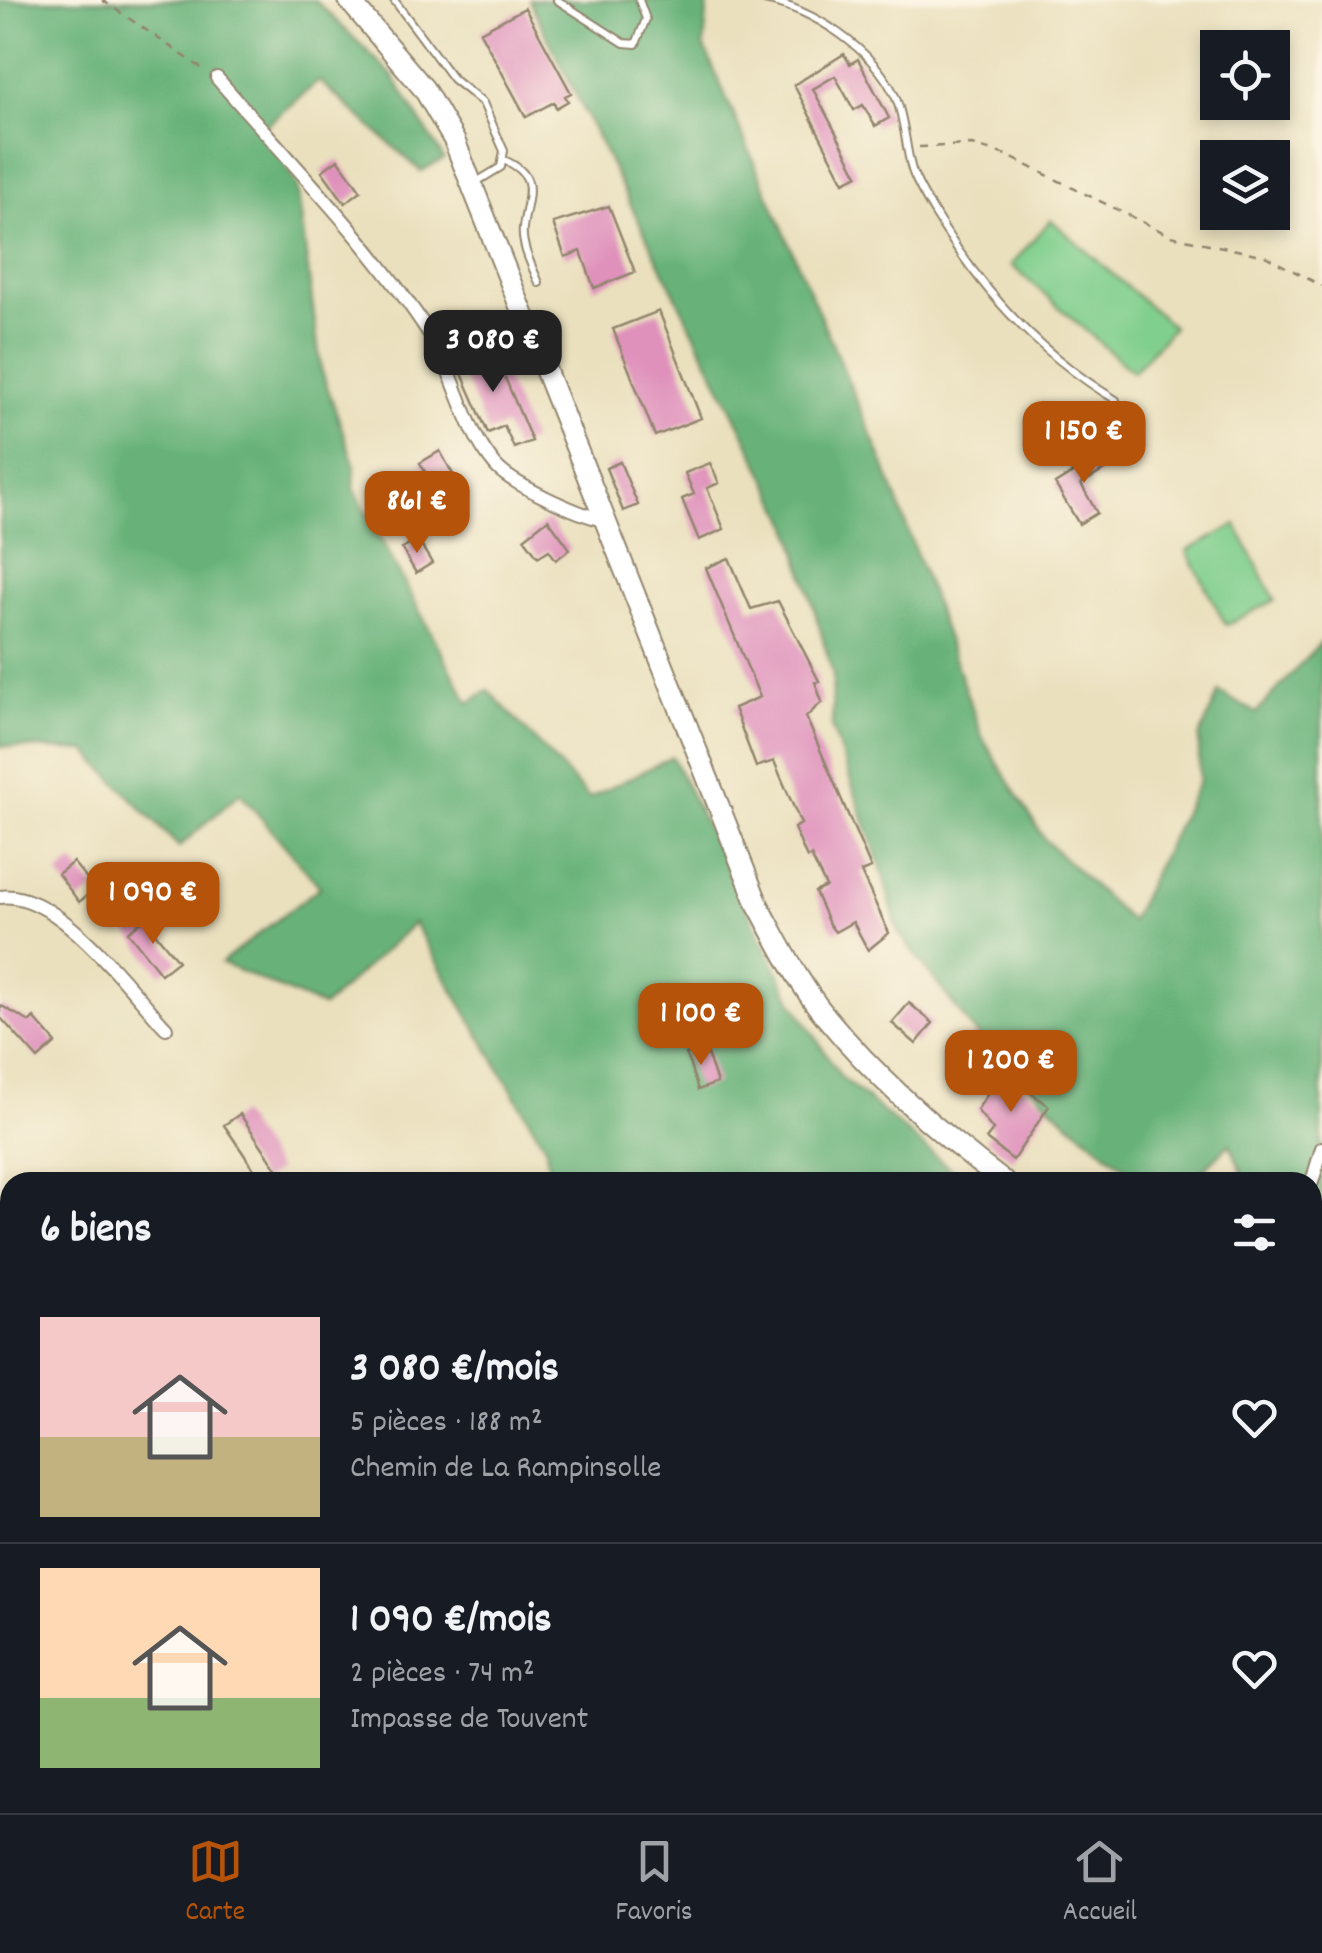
<!DOCTYPE html>
<html lang="fr">
<meta charset="utf-8">
<style>
body{margin:0;font-family:Dekko,sans-serif;background:#20242c;color:#f1f3f6;height:100vh;display:flex;flex-direction:column;font-size:38px;white-space:nowrap}
*{box-sizing:border-box;margin:0}
p{font-size:32px;color:#9ea1a6}
.icon{flex:none;width:55px;height:55px;fill:none;stroke:currentColor;stroke-width:2;stroke-linecap:round;stroke-linejoin:round}
.map{position:relative;flex:1;overflow:hidden}
.panel{position:absolute;left:0px;top:1172px;width:1322px;height:642px;display:flex;flex-direction:column;background:#171b24;border-radius:30px 30px 0 0;box-shadow:0 5px 15px #0003}
.panel>*{flex:none}
.buttons{position:absolute;left:1200px;top:30px;display:grid;gap:20px}
.buttons a{display:grid;place-items:center;width:90px;height:90px;border-radius:0px;background:#171b24;box-shadow:0 5px 15px #0003;font-size:50px}
.price{position:absolute;translate:-50% -85px;padding:0 22px;border-radius:20px;background:#b45309;color:#fff;font-size:32px;line-height:65px;filter:drop-shadow(0 2px 5px #0008)}
.price::after{content:'';position:absolute;left:50%;top:60px;width:30px;height:22px;margin-left:-15px;background:inherit;clip-path:polygon(0 0,100% 0,50% 100%)}
.price.selected{background:#222;color:#fff}
ul{padding:0;list-style:none}
li{display:flex;align-items:center;gap:30px;height:250px;padding:0 40px}
li+li{border-top:2px solid #363941}
li span{display:grid;place-items:center;flex:none;width:280px;height:200px;border-radius:0px;color:#555}
li>.icon{margin-inline-start:auto}
span .icon{width:120px;height:120px;fill:#fffc;stroke-width:1}
li b{font-size:42px}
h2{display:flex;justify-content:space-between;align-items:center;height:120px;padding:0 40px;font-size:42px}
.menu{display:flex;justify-content:space-around;align-items:center;height:140px;border-top:2px solid #363941;background:#171b24;font-size:28px;color:#9ea1a6}
.menu a{display:grid;justify-items:center;gap:5px}
.menu .selected{color:#b45309}
.map>svg:first-child{display:block}
</style>
<div class="map">
<svg width="1322" height="1813" viewBox="0 0 1322 1813">
<rect width="100%" height="100%" fill="#fcf5e5"/>
<filter id="ink" filterUnits="userSpaceOnUse"><feTurbulence type="fractalNoise" baseFrequency=".01" numOctaves="2"/><feDisplacementMap in="SourceGraphic" scale="20" xChannelSelector="R" yChannelSelector="G"/><feConvolveMatrix kernelMatrix="1 2 1 2 8 2 1 2 1" color-interpolation-filters="sRGB"/></filter>
<filter id="wash" filterUnits="userSpaceOnUse"><feTurbulence type="fractalNoise" baseFrequency=".0048" numOctaves="4" result="noise"/><feDisplacementMap in="SourceGraphic" scale="40" xChannelSelector="R" yChannelSelector="G"/><feGaussianBlur stdDeviation="2.25" result="paint"/><feColorMatrix in="noise" values="0 0 0 0 0 0 0 0 0 0 0 0 0 0 0 0 0 1.4 0 .05"/><feComposite in="paint" operator="in"/></filter>
<g filter="url(#wash)">
<rect width="100%" height="100%" fill="#eae0be"/>
<path fill="#81cf8e" stroke="#5e7c56" stroke-width="2.5" d="M1051,220L1173,327L1133,372L1011,265Z
M1236,525L1275,600L1226,625L1187,551Z
M1,1627L10,1631V1801L0,1795Z
M18,1805H184L189,1813H25Z"/>
<path fill="#68b279" stroke="#526e4c" stroke-width="2.5" d="M0,0H315L392,75L444,159L421,171L319,81L264,127L297,186L321,369L355,466L354,489L469,703L488,690L589,798L672,757L793,1002L841,1077L966,1182H550L546,1148L414,923L323,1007L221,963L320,887L240,793L179,847L86,751L0,746Z
M529,0H708L704,46L884,464L983,739L1045,840L1130,921L1199,781V738L1219,692L1256,713L1322,641V1213L1315,1236L1312,1182H1246L1230,1144L1191,1182H1142L1057,1112L973,1030L898,932L881,867L832,728L833,674L790,526Z
M746,1805H1223L1225,1813H750Z"/>
<path fill="#68b2e0" stroke="#526e7f" stroke-width="2.5" d="M1322,1213V1625L1312,1588V1242Z"/>
<g id="blocks">
<path fill="#df91bc" d="M525,8L571,93L565,96L568,101L556,108L554,102L526,117L480,32Z
M844,54L850,64L858,59L889,118L875,126L863,105L854,110L835,76L813,89L858,175L844,182L794,85Z
M338,159L361,191L345,203L322,171Z
M609,206L635,272L594,288L581,251L565,257L553,223Z
M659,311L701,418L655,436L613,329Z
M491,345L532,441L514,448L504,426L488,433L456,360Z
M1111,449L1118,462L1081,484L1097,513L1079,524L1055,484Z
M440,451L464,494L444,505L420,463Z
M620,462L638,505L623,511L606,468Z
M710,463L719,483L707,488L724,529L699,540L682,499L694,494L685,473Z
M548,519L570,549L556,560L549,550L538,557L524,538Z
M418,540L432,563L416,573L402,549Z
M729,558L751,609L778,601L819,681L815,682L822,702L806,717L871,868L861,872L889,933L868,950L853,922L835,932L829,924L815,892L826,887L811,856L807,858L794,828L801,824L774,761L756,767L734,708L760,697L706,568Z
M73,862L95,889L79,902L58,874Z
M144,919L178,961L161,974L128,932Z
M909,1003L933,1023L916,1044L892,1023Z
M0,1005L30,1022L34,1018L56,1043L38,1059L0,1017Z
M973,1035L1000,1060L990,1071L963,1046Z
M705,1047L717,1083L698,1090L686,1054Z
M1002,1072L1049,1106L1013,1160L986,1139L993,1130L977,1110Z
M240,1114L278,1170L262,1181L224,1125Z"/>
</g>
</g>
<g filter="url(#ink)">
<use href="#blocks" fill-opacity="0" stroke="#92856e" stroke-width="2.5"/>
<g fill="none" stroke-linecap="round" stroke-linejoin="round">
<g stroke="#92856e" stroke-width="10">
<path id="lane" d="M394,0L453,79L483,103L504,151L501,167L473,184
M557,0L624,43L636,44L646,19L639,0
M764,0C813,9 873,49 895,96C905,118 905,147 912,170C919,190 934,212 945,230C989,299 1046,358 1116,400
M504,160C541,176 527,196 523,228C521,246 532,266 539,283
M0,1523L10,1502"/>
</g>
<g stroke="#92856e" stroke-width="16">
<path id="street" d="M217,78C289,161 371,243 431,336C457,377 463,427 495,465C510,484 578,514 603,520
M0,897C57,889 129,989 166,1028
M1312,1182L1322,1148
M0,1280H10
M0,1608L10,1610
M206,1805L211,1813
M1303,1805L1305,1813"/>
</g>
<g stroke="#92856e" stroke-width="24">
<path id="primary" d="M349,0L424,89L454,140L758,905C779,943 799,985 827,1018C878,1080 940,1134 1004,1182
M1238,1805L1240,1813"/>
</g>
<path stroke="#92856e" stroke-width="2.5" stroke-dasharray="8 8" stroke-linecap="butt" d="M102,0L203,69
M919,147L972,145L1006,155L1171,236L1265,256L1322,286"/>
<use href="#lane" stroke="#fff" stroke-width="6"/>
<use href="#street" stroke="#fff" stroke-width="12"/>
<use href="#primary" stroke="#fff" stroke-width="20"/>
</g>
</g>
</svg>
<div class="buttons">
<a><svg class="icon" aria-label="locate" viewBox="0 0 24 24"><circle cx="12" cy="12" r="6"/><path d="M12 2v4M12 18v4M2 12h4M18 12h4"/></svg></a>
<a><svg class="icon" aria-label="layers" viewBox="0 0 24 24"><path d="M12 4l9 5-9 5-9-5zM3 14l9 5 9-5"/></svg></a>
</div>
<b class="price selected" style="left:493px;top:395px">3 080 €</b>
<b class="price" style="left:1084px;top:486px">1 150 €</b>
<b class="price" style="left:417px;top:556px">861 €</b>
<b class="price" style="left:153px;top:947px">1 090 €</b>
<b class="price" style="left:701px;top:1068px">1 100 €</b>
<b class="price" style="left:1011px;top:1115px">1 200 €</b>
<section class="panel">
<h2>6 biens<svg class="icon" aria-label="filters" viewBox="0 0 24 24"><path d="M4 7h16M4 17h16"/><circle cx="9" cy="7" r="2"/><circle cx="15" cy="17" r="2"/></svg></h2>
<ul>
<li><span style="background:linear-gradient(#f6c9c9 60%,#c2b280 0)"><svg class="icon" aria-label="home" viewBox="0 0 24 24"><path d="M3 11l9-7 9 7M6 9v11h12V9"/></svg></span><div><b>3 080 €/mois</b><p>5 pièces · 188 m²</p><p>Chemin de La Rampinsolle</p></div><svg class="icon" aria-label="heart" viewBox="0 0 24 24"><path d="M12 20l-8-8c-3-5 5-10 8-4 3-6 11-1 8 4z"/></svg></li>
<li><span style="background:linear-gradient(#ffd9b3 65%,#8fb573 0)"><svg class="icon" aria-label="home" viewBox="0 0 24 24"><path d="M3 11l9-7 9 7M6 9v11h12V9"/></svg></span><div><b>1 090 €/mois</b><p>2 pièces · 74 m²</p><p>Impasse de Touvent</p></div><svg class="icon" aria-label="heart" viewBox="0 0 24 24"><path d="M12 20l-8-8c-3-5 5-10 8-4 3-6 11-1 8 4z"/></svg></li>
</ul>
</section>
</div>
<nav class="menu">
<a class="selected"><svg class="icon" aria-label="map" viewBox="0 0 24 24"><path d="M3 6l6-2 6 2 6-2v14l-6 2-6-2-6 2zM9 4v14M15 6v14"/></svg>Carte</a>
<a><svg class="icon" aria-label="saved" viewBox="0 0 24 24"><path d="M7 4h10v16l-5-4-5 4z"/></svg>Favoris</a>
<a><svg class="icon" aria-label="home" viewBox="0 0 24 24"><path d="M3 11l9-7 9 7M6 9v11h12V9"/></svg>Accueil</a>
</nav>
